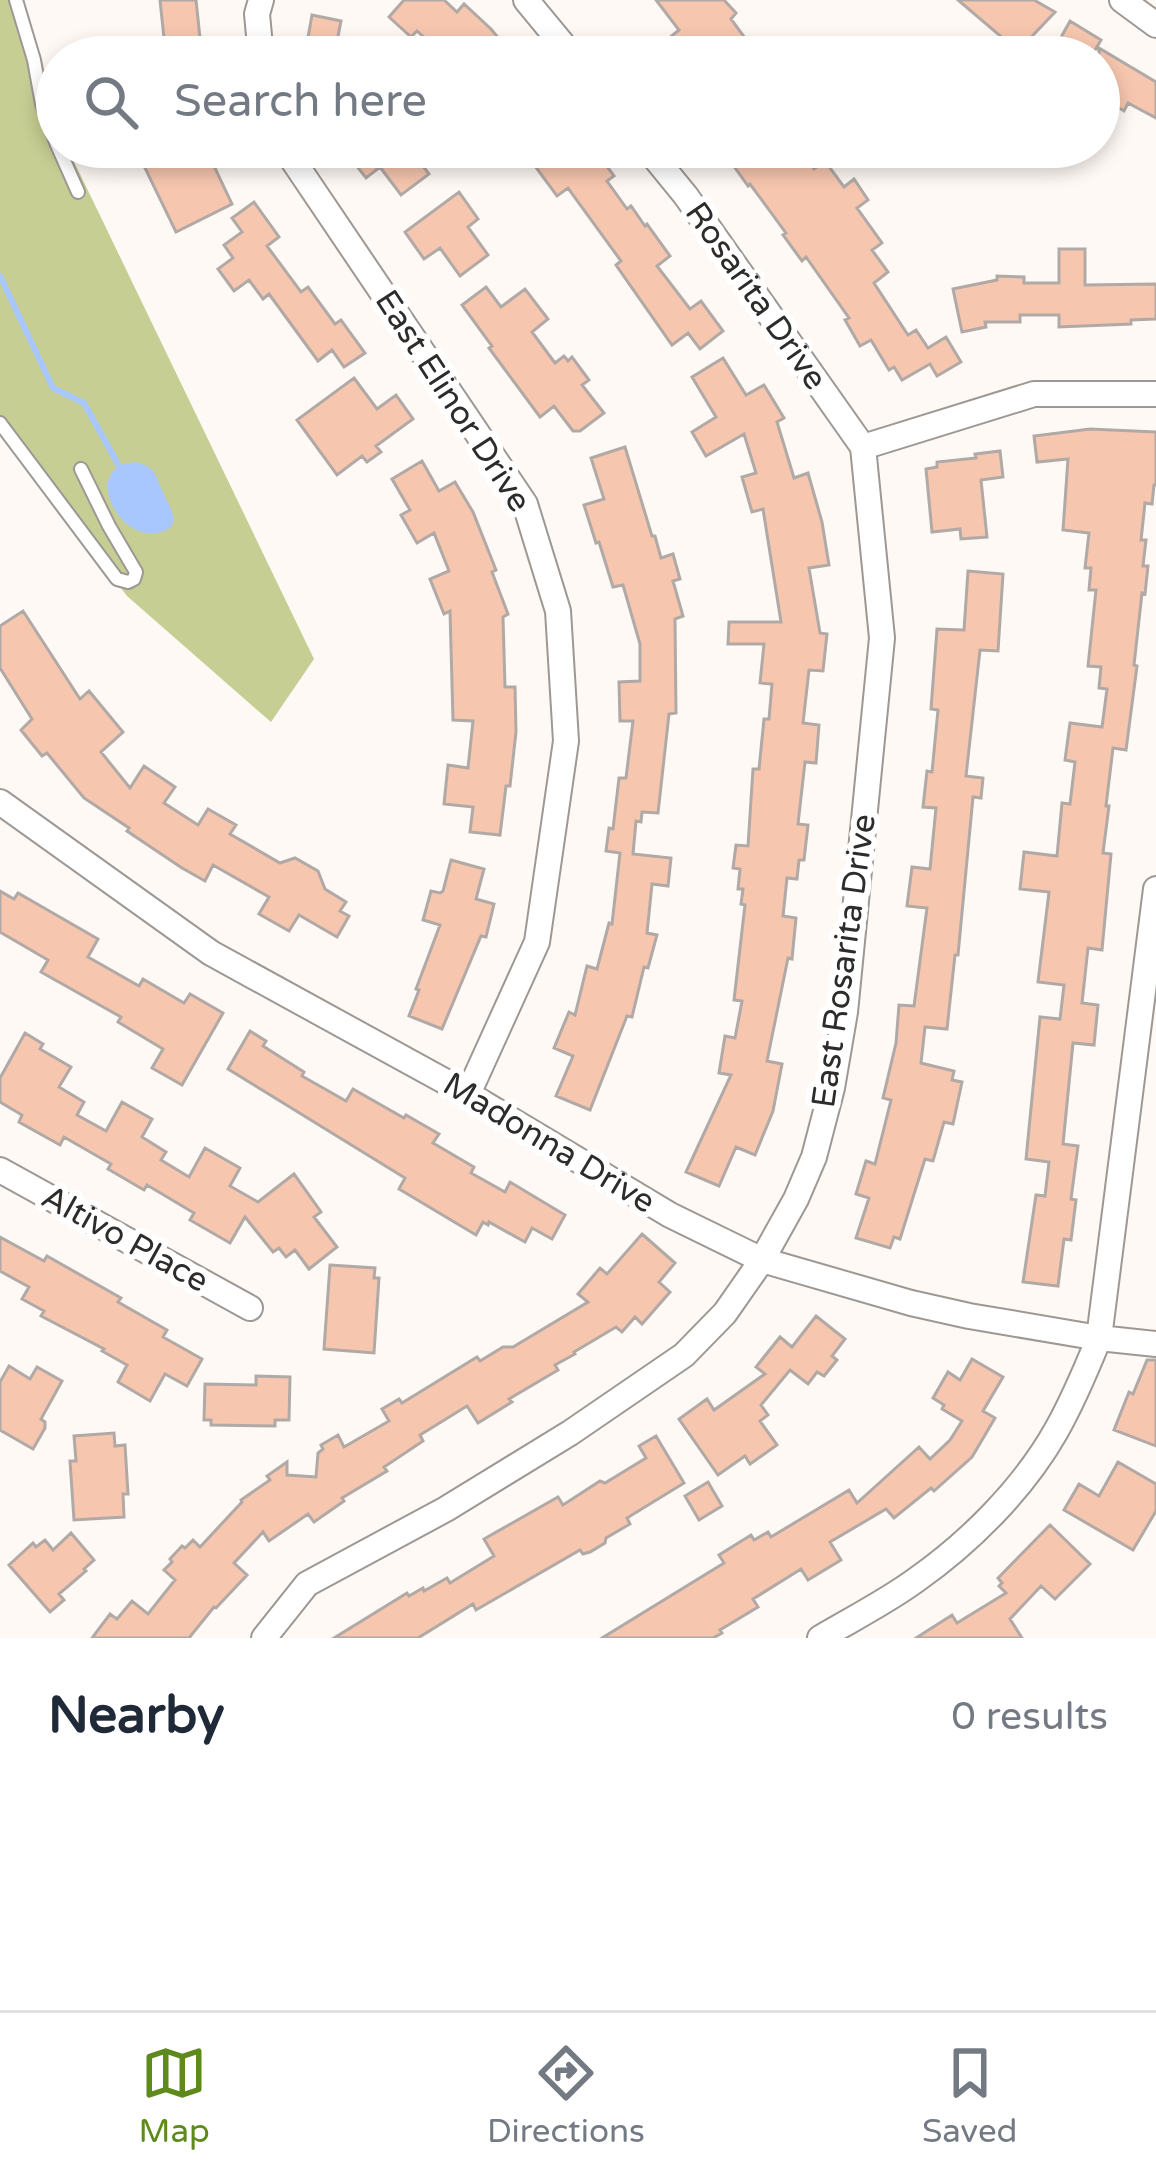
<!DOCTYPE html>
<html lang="en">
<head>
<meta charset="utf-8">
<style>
	body { margin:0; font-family:"Varela Round",sans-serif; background:#f2f2f3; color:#1f2937 }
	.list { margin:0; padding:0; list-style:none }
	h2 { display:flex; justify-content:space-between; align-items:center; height:156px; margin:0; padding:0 48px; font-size:51px }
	h2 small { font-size:39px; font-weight:400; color:#747a83 }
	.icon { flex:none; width:66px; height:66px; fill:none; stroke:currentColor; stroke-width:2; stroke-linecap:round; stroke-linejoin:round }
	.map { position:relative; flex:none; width:1156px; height:1638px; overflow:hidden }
	.search { position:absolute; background:#fff; box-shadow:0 6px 18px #0003; left:36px; right:36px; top:36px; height:132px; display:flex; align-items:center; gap:30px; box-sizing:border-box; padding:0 42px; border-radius:66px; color:#747a83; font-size:45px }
	.sheet { height:372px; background:#fff }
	nav { display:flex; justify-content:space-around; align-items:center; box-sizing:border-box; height:168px; border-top:3px solid #e0e1e3; background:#fff; font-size:33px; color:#747a83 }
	nav a { display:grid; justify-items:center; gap:6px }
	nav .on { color:#5d8a1a }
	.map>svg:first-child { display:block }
	.green { fill:#c7ce93 }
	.water { fill:#a9c7ff }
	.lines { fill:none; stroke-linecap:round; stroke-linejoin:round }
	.stream { stroke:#a9c7ff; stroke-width:6 }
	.building { fill:#f7c6af; stroke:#b1a9a6; stroke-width:3 }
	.lane-casing { stroke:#9e9894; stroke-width:16 }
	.street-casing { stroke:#9e9894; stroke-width:28 }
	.lane { stroke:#fff; stroke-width:12 }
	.street { stroke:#fff; stroke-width:24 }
	.labels { text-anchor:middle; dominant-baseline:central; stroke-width:12; stroke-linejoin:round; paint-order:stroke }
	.street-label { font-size:33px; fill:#2e2c2a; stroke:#fff }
</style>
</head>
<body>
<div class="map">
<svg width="1156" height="1638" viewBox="0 0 1156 1638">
	<rect width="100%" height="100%" fill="#fff9f5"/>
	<path class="green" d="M0 0H24L57 127V147H67L314 659 271 722 127 596 0 427Z"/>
	<path class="water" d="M135 462C143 464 147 465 153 471 157 476 158 481 161 488 167 504 188 528 157 533 116 540 82 466 135 462Z"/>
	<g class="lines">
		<path class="stream" d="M0 276 53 388 84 403 119 466"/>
	</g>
	<path class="building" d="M160 0H196L202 57H166Z
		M404 0H444L457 12 464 4 491 29 514 57H446L417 31 411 37 389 17Z
		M656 0H724L736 13 731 19 759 57H683L668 39 679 30Z
		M958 0H1034L1055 12 1018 51Z
		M312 15 341 21 334 57H309L307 43Z
		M1070 21 1101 40 1091 57H1050Z
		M1099 48 1156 82V118L1128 103 1124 111 1099 96Z
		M169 147H247L213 164 232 204 176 232 144 166 171 152Z
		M342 147H409L429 174 401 195 380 167 366 178Z
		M521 147H567L574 156 586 147H593L614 176 607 181 627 209 631 206 645 226 647 224 670 256 657 266 690 309 701 301 723 331 700 349 688 333 672 345 616 265 621 261 568 188 557 196Z
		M728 147H798L814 169 825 161 844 187 854 179 868 200 857 208 882 243 872 250 888 272 874 283 908 335 916 330 928 348 946 337 961 362 937 376 930 364 902 380 894 367 889 370 871 340 860 346 845 320 849 318 806 257 802 261 783 235 786 233 750 184 748 186 733 165 739 161Z
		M459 192 478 219 468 227 488 255 460 276 440 248 424 259 405 232Z
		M254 202 279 237 267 246 301 292 308 287 335 324 341 320 365 353 344 367 332 350 318 361 269 294 263 299 249 280 234 291 218 269 233 258 224 245 242 232 232 218Z
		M1059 249H1085V285L1156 284V319L1131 320V324L1059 327V315H1020V322H985L986 327 962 332 953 289 997 280V276L1024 277V283H1059Z
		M486 287 501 307 525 289 548 319 532 332 555 363 564 356 568 361 572 357 589 380 582 385 604 413 580 431H573L554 406 540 417 489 348 492 346 462 305Z
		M723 358 746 395 764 385 784 418 777 422 794 478 808 473 822 522 829 565 809 568 820 633 827 634 823 671 809 670 803 723 819 725 816 763 805 762 798 824 808 825 804 860H799L797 879 787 878 783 916 796 918 792 959 788 958 767 1061 782 1064 773 1111 755 1155 736 1147 719 1186 686 1172 731 1075 719 1073 725 1036 735 1038 742 1001 734 1000 745 905 741 904 743 889H738L740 869 733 868 736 845 748 846 753 769H759L764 719H769L772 684 760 683 764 644H728L729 622H781L763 509 752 512 742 477 756 473 744 434 706 456 692 432 716 417 692 377Z
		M354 378 377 409 396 395 413 419 376 446 381 452 367 462 362 456 337 475 297 420Z
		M1090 429 1156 432V485H1154L1152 504 1145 503 1141 540H1146L1143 566H1148L1145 594 1142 593 1134 665 1137 666 1126 750 1113 748 1106 806H1109L1103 853 1111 854 1102 950 1088 948 1082 1003 1098 1005 1094 1045 1073 1043 1063 1144 1078 1146 1071 1199 1076 1200 1071 1240 1064 1239 1058 1286 1023 1282 1036 1195 1045 1196 1049 1162 1026 1159 1040 1017 1060 1019 1064 985 1038 982 1049 892 1020 889 1024 852 1057 856 1062 803 1070 804 1075 762 1065 760 1070 723 1102 727 1107 689 1099 688 1101 667 1088 666 1096 590H1089L1091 568H1085L1089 533 1063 530 1068 459 1037 462 1034 436Z
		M625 447 652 536H655L661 558 673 554 680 579 673 581 683 616 675 619 676 713 669 714 658 813 642 812 641 822 636 821 633 854 671 858 668 886 652 884 647 933 657 935 648 968 644 967 632 1017 627 1016 590 1110 556 1096 573 1056 554 1048 569 1012 575 1015 587 966 597 969 609 923 612 924 620 853 606 851 609 828 613 829 619 778H626L633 721H620L619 682 640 681V644L623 585 613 587 599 542 596 543 584 505 604 499 591 458Z
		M1000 451 1003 477 981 480 987 537 961 539 960 529 932 532 926 469 937 467V462L976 458 975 454Z
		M422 461 439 491 455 482 473 512 496 570 492 572 508 614 503 617 505 687H515L516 732 510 786H506L500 835 470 832 473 807 444 804 448 765 468 768 473 721 453 720 450 611 444 614 430 579 449 571 434 533 417 543 401 515 410 510 392 479Z
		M968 571 1003 574 998 651 980 650 966 776 983 778 981 798 973 797 958 955H955L947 1029 925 1027 921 1063 954 1071 952 1080 962 1082 953 1124 944 1122 933 1161 925 1159 900 1239 894 1237 890 1248 856 1238 869 1198 856 1194 866 1161 875 1164 891 1100 883 1098 896 1043 899 1005 914 1006 927 908 907 906 912 867 930 869 936 808 923 807 927 771 932 772 938 710 931 709 937 629 964 630Z
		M23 611 80 699 89 691 123 732 101 752 130 788 144 766 175 787 164 803 198 825 208 809 236 825 230 834 280 863 295 858 318 871 325 889 346 902 340 911 349 916 337 937 299 915 289 931 259 914 269 897 213 865 205 881 182 868 127 831 129 828 84 798 47 753 42 756 21 730 32 719 0 668V626Z
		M451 860 484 869 476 899 494 904 486 937 481 936 442 1029 409 1016 419 990 416 989 440 925 423 920 431 891 440 893 443 891Z
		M0 891 14 899 18 893 98 939 88 957 139 986 143 979 184 1003 190 994 223 1013 182 1085 152 1068 163 1049 118 1022 121 1017 41 972 48 960 0 932Z
		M250 1031 266 1041 263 1046 304 1072 302 1076 346 1101 353 1089 404 1118 406 1115 439 1134 433 1143 474 1167 471 1173 505 1192 510 1182 565 1215 552 1239 532 1228 525 1242 489 1222 488 1225 483 1222 476 1235 399 1189 405 1178 228 1069Z
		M25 1033 43 1044 40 1049 71 1067 59 1087 84 1102 77 1115 106 1131 122 1102 152 1119 142 1137 166 1152 161 1160 189 1177 205 1148 240 1168 230 1186 258 1202 294 1174 321 1212 314 1217 337 1247 309 1269 295 1250 286 1257 279 1248 273 1252 245 1217 230 1243 190 1220 194 1213 147 1185 144 1190 108 1169 111 1164 64 1137 60 1145 19 1122 22 1115 0 1102V1078Z
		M642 1234 675 1263 659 1282 670 1292 642 1324 635 1317 622 1332 616 1327 574 1352 575 1354 555 1365 558 1370 509 1399 512 1402 478 1423 467 1406 420 1435 423 1441 384 1467 387 1471 342 1498 344 1501 314 1522 308 1514 269 1541 263 1532 234 1563 247 1575 216 1608 214 1607 189 1638H92L110 1614 117 1619 132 1601 148 1614 175 1580 164 1570 172 1562 170 1559 182 1546 185 1548 193 1540 200 1547 242 1502 241 1500 270 1480 267 1476 287 1462V1475L316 1477 318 1453 323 1449 321 1445 338 1435 344 1447 389 1421 382 1409 399 1399 402 1403 477 1357 480 1361 503 1347H513L588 1302 578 1294 600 1268 607 1274Z
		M0 1237 44 1261 47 1256 121 1298 118 1302 167 1330 163 1337 202 1359 187 1386 165 1374 150 1401 118 1382 127 1365 102 1351 104 1349 41 1316 44 1311 22 1299 29 1287 0 1271Z
		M330 1265 375 1268 374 1278H379L374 1353 324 1349Z
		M816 1316 845 1339 832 1356 837 1360 824 1376 817 1372 808 1384 790 1370 761 1405 768 1415 760 1421 777 1445 750 1464 745 1456 718 1475 679 1419 707 1399 714 1410 765 1374 756 1367 780 1337 792 1347Z
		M972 1359 1003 1377 983 1411 995 1418 972 1457 934 1491 931 1488 894 1518 886 1509 830 1542 841 1560 808 1580 801 1569 753 1599 758 1607 720 1630 722 1633 713 1638H602L724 1563 719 1555 751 1535 754 1540 768 1532 771 1537 849 1490 857 1503 919 1447 930 1459 950 1440 962 1421 942 1409 944 1405 933 1398 948 1372 960 1380Z
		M1147 1360H1156V1446L1114 1430 1129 1392 1133 1394Z
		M9 1366 30 1379 37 1367 62 1381 41 1419 45 1422V1428L33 1449 0 1430V1382Z
		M256 1376 290 1377 289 1420H275V1426L211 1425V1420H204L205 1384 256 1385Z
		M114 1433 115 1446 125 1445 128 1494H123L124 1517 74 1520 70 1461H76L74 1436Z
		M656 1436 684 1483 627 1518 630 1524 606 1538 605 1543 590 1552 583 1554 580 1550 476 1610 473 1604 418 1638H334L407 1593 409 1596 423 1588 424 1591 447 1578 450 1583 494 1556 484 1539 558 1497 563 1505 600 1481 605 1483 646 1458 639 1446Z
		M1118 1462 1156 1484V1511L1133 1550 1064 1510 1079 1484 1099 1496Z
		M708 1482 722 1506 699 1520 685 1496Z
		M1050 1525 1090 1564 1055 1599 1041 1586 1010 1619 1022 1638H916L952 1615 957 1623 1006 1593 999 1586 1002 1583 998 1578Z
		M71 1533 94 1560 84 1569 86 1571 59 1594 64 1600 50 1612 9 1565 33 1543 36 1547 45 1540 53 1550Z"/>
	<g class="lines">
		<g class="lane-casing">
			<path id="lane" d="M16 0 34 60 42 104 57 145
				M58 147 78 192
				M0 423 117 579 128 582 134 579 136 572 109 526 81 469"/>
		</g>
		<g class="street-casing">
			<path id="street" d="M261 0 257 14 261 57
				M526 0 573 57
				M1122 0 1156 25
				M284 147 525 504 558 611 566 741 537 942 468 1094
				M863 447 1034 394H1156
				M0 802 211 953 468 1094 670 1215 762 1260 911 1303 969 1316 1099 1338 1156 1344
				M0 1170 250 1308
				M264 1638 307 1584 446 1509 570 1433 684 1355 725 1313 762 1260 796 1199 814 1157 832 1088 845 1012 882 638 863 447 686 196 646 147
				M820 1638C852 1619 886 1602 916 1580 970 1542 1023 1489 1056 1431 1073 1401 1086 1370 1099 1338L1156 889"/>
		</g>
		<use href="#lane" class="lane"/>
		<use href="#street" class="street"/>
	</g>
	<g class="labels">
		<g class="street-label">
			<text transform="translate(756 296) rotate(55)">Rosarita Drive</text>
			<text transform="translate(453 401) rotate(57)">East Elinor Drive</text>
			<text transform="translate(844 961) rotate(-82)">East Rosarita Drive</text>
			<text transform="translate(549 1143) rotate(31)">Madonna Drive</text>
			<text transform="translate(125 1239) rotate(29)">Altivo Place</text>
		</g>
	</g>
</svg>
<div class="search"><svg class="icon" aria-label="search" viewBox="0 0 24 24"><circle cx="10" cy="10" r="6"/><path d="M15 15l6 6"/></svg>Search here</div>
</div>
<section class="sheet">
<h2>Nearby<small>0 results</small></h2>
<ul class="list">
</ul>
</section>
<nav>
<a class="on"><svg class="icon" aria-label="map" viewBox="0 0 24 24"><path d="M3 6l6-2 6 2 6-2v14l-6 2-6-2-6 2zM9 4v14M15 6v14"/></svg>Map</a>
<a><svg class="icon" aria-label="directions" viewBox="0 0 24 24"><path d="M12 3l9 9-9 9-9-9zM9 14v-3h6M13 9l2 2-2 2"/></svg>Directions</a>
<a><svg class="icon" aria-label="saved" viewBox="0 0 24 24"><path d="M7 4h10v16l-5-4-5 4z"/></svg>Saved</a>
</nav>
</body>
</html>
